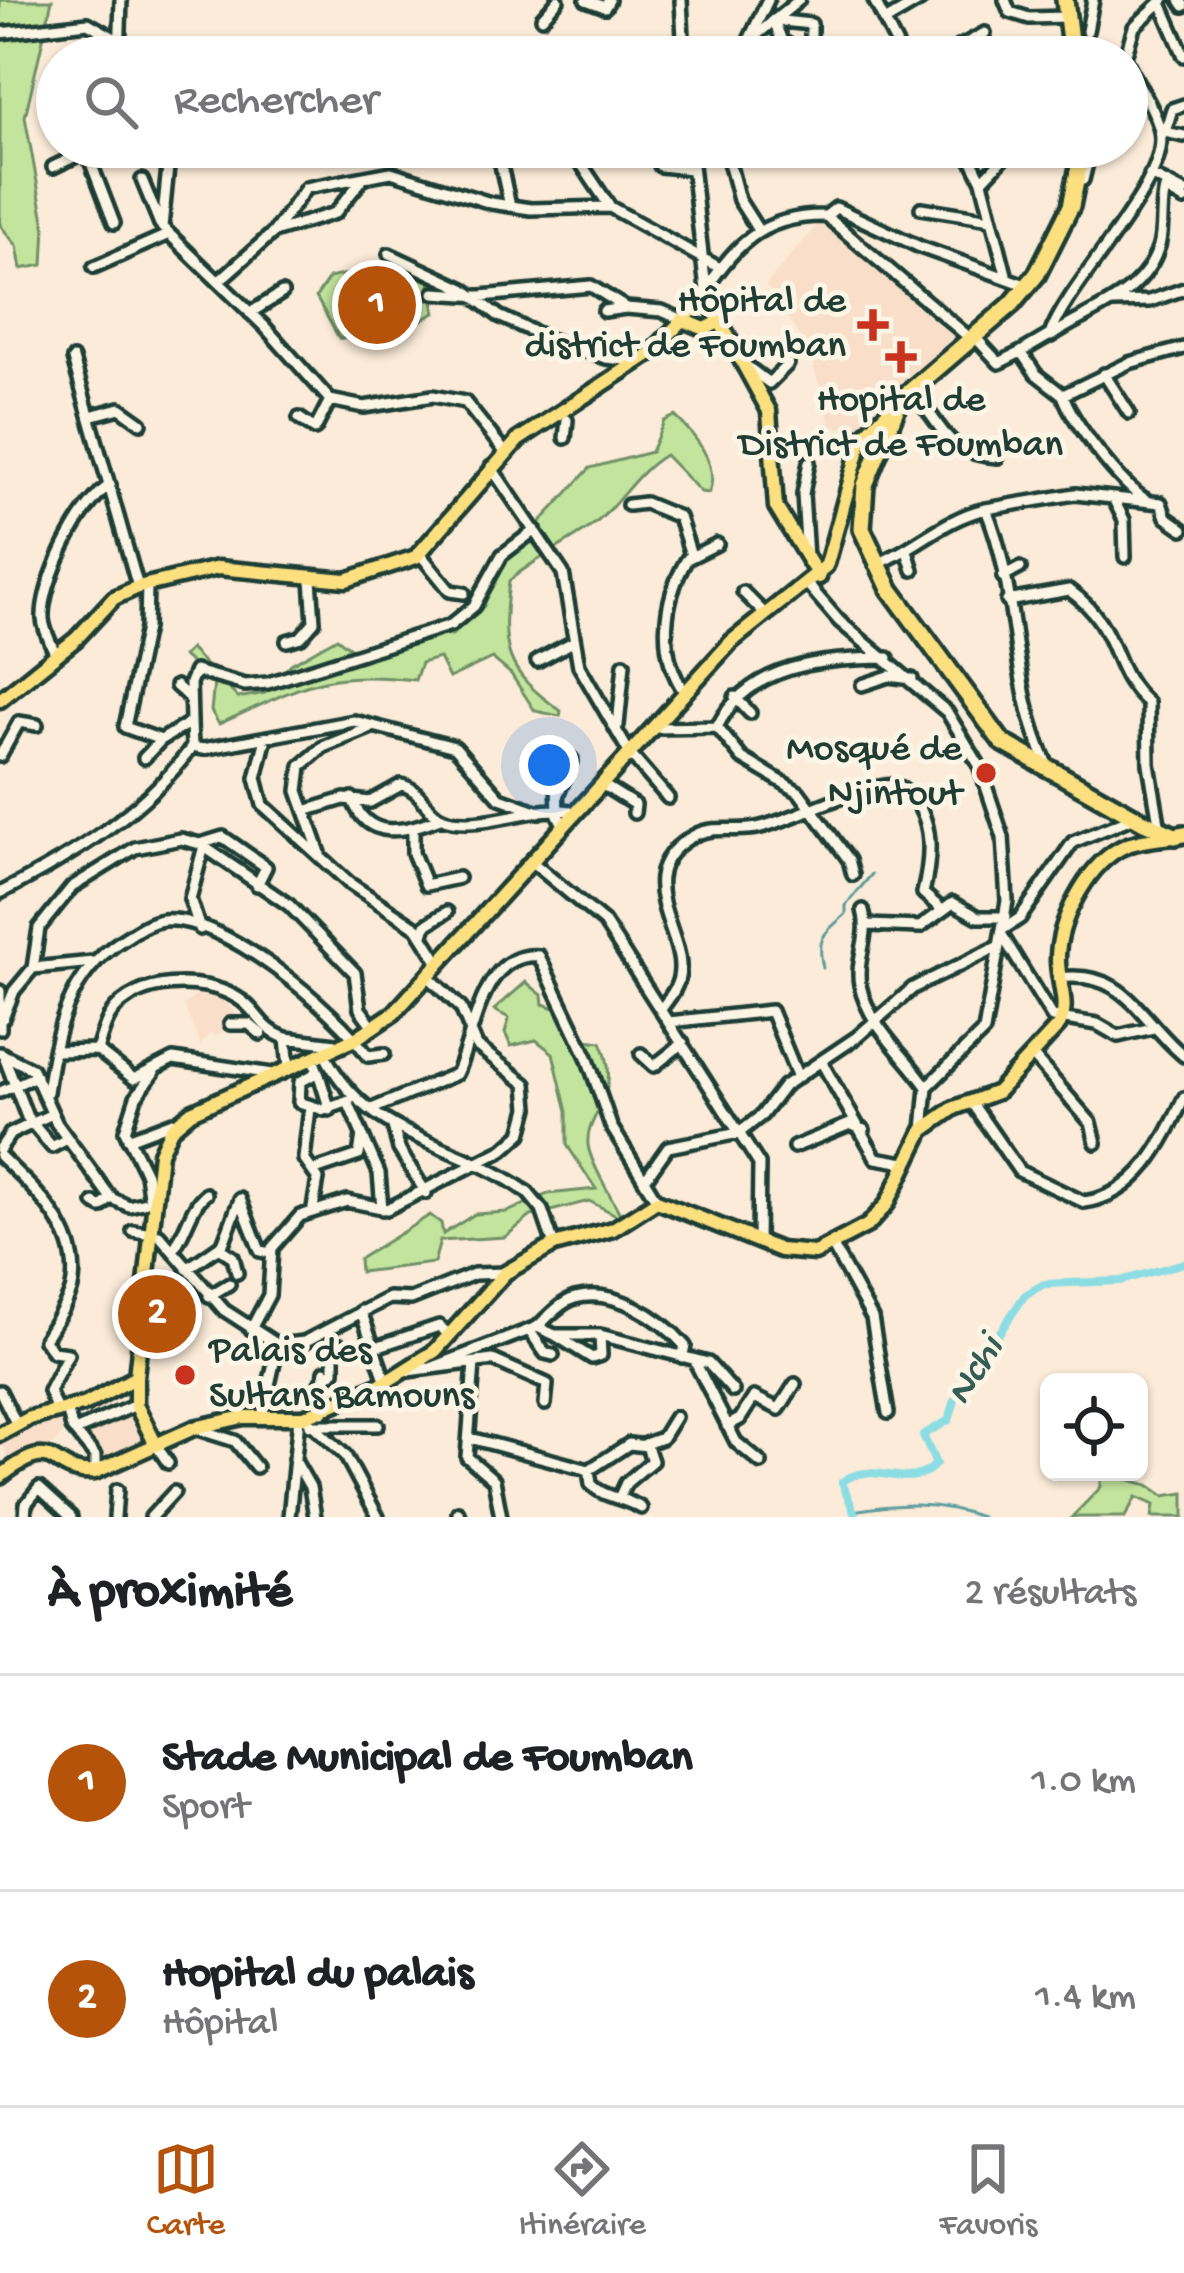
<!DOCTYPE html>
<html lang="fr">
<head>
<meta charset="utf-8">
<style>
	body { margin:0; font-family:"Gochi Hand",sans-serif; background:#f2f2f2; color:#202124 }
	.controls { position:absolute; right:36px; bottom:36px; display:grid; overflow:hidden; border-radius:18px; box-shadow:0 3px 9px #0004 }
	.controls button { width:108px; height:108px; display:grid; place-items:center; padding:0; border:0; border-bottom:3px solid #e0e0e0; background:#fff; color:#202124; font:60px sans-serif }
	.you { position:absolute; left:549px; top:765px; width:42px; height:42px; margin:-30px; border:9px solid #fff; border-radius:50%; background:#1a73e8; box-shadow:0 0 0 18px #1a73e833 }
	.badge { display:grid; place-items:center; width:78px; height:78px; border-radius:50%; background:#b45309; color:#fff; font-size:39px; font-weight:700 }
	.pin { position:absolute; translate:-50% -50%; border:6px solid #fff; box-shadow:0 3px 12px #0006 }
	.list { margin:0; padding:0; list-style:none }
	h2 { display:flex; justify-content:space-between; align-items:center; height:156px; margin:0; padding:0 48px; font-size:51px }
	h2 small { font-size:39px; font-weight:400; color:#757577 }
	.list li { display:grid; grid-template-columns:78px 1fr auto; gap:36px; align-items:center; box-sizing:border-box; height:216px; padding:0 48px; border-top:3px solid #e0e0e0 }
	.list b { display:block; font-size:45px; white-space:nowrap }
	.list p { margin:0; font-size:39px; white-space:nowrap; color:#757577 }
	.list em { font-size:39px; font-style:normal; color:#757577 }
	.icon { flex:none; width:66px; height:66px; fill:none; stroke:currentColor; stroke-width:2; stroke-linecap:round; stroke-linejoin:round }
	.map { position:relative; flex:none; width:1184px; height:1517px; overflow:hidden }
	.search { position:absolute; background:#fff; box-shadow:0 3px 9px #0004; left:36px; right:36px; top:36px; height:132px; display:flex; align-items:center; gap:30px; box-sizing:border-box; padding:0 42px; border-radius:66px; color:#757577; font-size:45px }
	.sheet { height:588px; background:#fff }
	nav { display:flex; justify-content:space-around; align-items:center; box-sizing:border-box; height:168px; border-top:3px solid #e0e0e0; background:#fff; font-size:33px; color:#757577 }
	nav a { display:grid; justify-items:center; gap:6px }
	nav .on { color:#b45309 }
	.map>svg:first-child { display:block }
	.built { fill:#f9dfc9 }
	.green { fill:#c2e49d; stroke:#709068; stroke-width:3 }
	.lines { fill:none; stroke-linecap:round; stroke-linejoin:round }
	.stream { stroke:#609d9d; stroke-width:3 }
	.river { stroke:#8cdde3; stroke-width:8 }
	.minor-casing { stroke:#1f3d34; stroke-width:18 }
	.major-casing { stroke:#1f3d34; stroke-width:21 }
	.highway-casing { stroke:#1f3d34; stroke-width:24 }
	.minor { stroke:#fcf5e5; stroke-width:9 }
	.major { stroke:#fce080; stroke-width:12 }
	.highway { stroke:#fce080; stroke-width:15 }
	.poi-dot { fill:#c8321e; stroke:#fcf5e5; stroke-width:4.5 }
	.labels { text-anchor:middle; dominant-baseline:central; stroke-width:10; stroke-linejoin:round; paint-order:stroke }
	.poi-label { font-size:39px; fill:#1f3d34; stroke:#fcf5e5; text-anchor:end }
	.water-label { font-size:42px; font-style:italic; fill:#355d57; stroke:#fcf5e5 }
</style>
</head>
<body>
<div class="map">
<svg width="1184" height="1517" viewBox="0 0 1184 1517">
	<rect width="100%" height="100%" fill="#fbebd8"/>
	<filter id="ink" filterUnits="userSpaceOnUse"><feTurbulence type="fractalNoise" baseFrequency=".00833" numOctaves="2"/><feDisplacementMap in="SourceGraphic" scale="24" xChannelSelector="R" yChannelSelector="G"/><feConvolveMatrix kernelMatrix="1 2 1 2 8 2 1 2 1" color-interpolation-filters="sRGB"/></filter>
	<g filter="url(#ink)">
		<path class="built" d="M821 220 832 223 962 336 863 429 831 427 809 350 766 285Z
			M205 989 220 992 240 1021 214 1037 211 1033 200 1045 184 1005Z
			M132 1401 152 1444 100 1463 94 1446 74 1425 107 1405 112 1412Z
			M63 1410 65 1432 48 1449 10 1465 0 1436Z"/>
		<path class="green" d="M0 0H52L25 117 45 226 43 265 21 269 17 246 0 225Z
			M390 264 430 282 435 313 381 341 339 338 316 297 329 278Z
			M675 416C695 435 720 465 709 493L701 492 665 455C633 474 618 508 589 528 562 547 534 559 509 581 501 649 503 670 561 711L560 716 535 711 511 674 492 658 449 678 439 658 421 663 415 680C320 669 302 687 219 724L211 711 214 683 183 656 190 649 238 698 265 693 291 664 337 638 354 651 420 632 452 635 484 606 497 569 590 468 651 452 664 421Z
			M526 982 542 995 543 1004 571 1013 585 1040 601 1042C626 1097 580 1117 589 1150 595 1172 612 1197 622 1218L589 1201 531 1216 505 1237 440 1241 434 1263 360 1272 359 1259 430 1215 441 1223 443 1234 475 1214 507 1212 548 1194 596 1189 567 1145V1112L553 1053 536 1040 511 1046 505 1033 509 1018 494 1010Z
			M1101 1472 1148 1485 1164 1496 1184 1493V1517H1152L1154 1505 1136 1497 1125 1517H1072L1101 1487Z"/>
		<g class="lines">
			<path class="stream" d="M823 968C816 936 824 934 846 914V905L872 874
				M852 1511C899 1503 936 1501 981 1517"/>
			<path class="river" d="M856 1517 842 1482C875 1457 907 1495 936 1464L923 1435 949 1420 956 1397 1025 1295 1044 1284 1120 1281 1184 1263"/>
			<g class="minor-casing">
				<path id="minor" d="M586 0 605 7 609 0
					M681 0 684 57
					M874 0 903 57
					M1005 0 1010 12 1029 18 1066 17
					M1180 0 1184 6
					M1161 3 1184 56
					M542 18 558 0
					M773 20 811 24V57
					M774 21 782 41 789 45
					M885 21 921 0
					M1087 31 1093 0
					M0 33 88 23 116 39
					M748 42 799 0
					M650 54 659 57
					M119 57 121 0
					M741 57 768 0
					M825 57 827 53
					M941 57 985 33
					M1125 57 1134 27 1163 0
					M1160 131 1184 136
					M1165 132 1172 109 1184 105
					M170 147 162 227 265 327 330 400 364 407 433 396 465 402 505 452
					M497 147 510 206
					M570 147 610 207 720 268
					M690 147 706 290
					M725 147 739 200 758 230
					M965 147 982 181 1006 274
					M1037 147 1082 152
					M91 163 114 223
					M660 166 691 169
					M53 167 91 149
					M1150 175 1184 192
					M142 180 160 224
					M1083 180 1091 147
					M982 181 1014 147
					M921 208 991 219
					M826 216 836 208 920 247 1028 286
					M274 232 335 213 362 180
					M389 254 464 289 499 316 547 338 606 358 635 361
					M94 267 167 235
					M219 281 274 232 306 188 391 172 491 203 531 209 610 207
					M434 293 481 296 591 286 626 308 662 311 683 320
					M698 301C733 248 758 215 826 216L971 339
					M1114 302 1150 301 1184 289
					M604 311 626 308
					M250 313 282 293
					M974 336 999 363 1021 352 1036 374 1063 395 1129 363 1184 348
					M1051 336C1090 309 1143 298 1159 246 1164 227 1160 208 1165 189L1184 200
					M1021 352 1050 335C1068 282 1172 182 1160 131 1155 108 1137 84 1127 62
					M73 359 138 587
					M744 364 769 383 788 364
					M1104 374 1129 413
					M910 390C945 424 941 454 998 457
					M1063 395C1073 423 1122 487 1148 501
					M90 416 120 408 141 423
					M299 418 315 429 330 400
					M565 438 567 420
					M491 467 563 573 579 666 630 754 668 798
					M1115 502 1124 520 1125 557
					M628 505 645 503 679 517 691 555
					M986 509 1075 494 1161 503 1166 517 1183 529
					M907 551 913 570
					M420 554 450 591 464 593
					M807 558 803 494 809 462
					M875 565C916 549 942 519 986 509 1020 591 1009 683 1047 764
					M1003 577 1020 568
					M147 584 146 628 125 727 161 740 191 722 192 747 203 749 354 721 455 747 500 798 539 812
					M808 585 839 621 947 712 979 765 1003 837 1007 901 984 1031 927 1087 923 1130
					M743 592 766 615
					M1007 601 1069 590C1122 628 1108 669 1148 703L1149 764 1160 829
					M287 641 301 637 314 622 311 579
					M56 656C52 644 44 632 43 619 41 583 80 504 110 485
					M537 661 571 643
					M862 685 889 676 912 679
					M176 686 190 698
					M685 693C657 653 663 600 687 559L717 544
					M735 697 750 713
					M191 722 190 683 195 671 245 685 268 683 451 625 474 606 502 555 535 530
					M618 725 624 664
					M717 727C750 663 822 659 888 658
					M654 728 717 727 742 758 799 792 849 860 853 875
					M266 738 256 778 263 805 349 883 417 928 439 963
					M0 756 19 722 37 725
					M144 758 161 740
					M557 781 558 815 564 827
					M603 785 635 805 634 813
					M559 792 572 759
					M352 798C367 843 407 831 440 818
					M305 811 344 799 370 802 401 785C426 790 423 816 452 821 494 827 537 803 577 812
					M413 830V853L426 885 458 878
					M200 844 223 837 266 867 257 885
					M320 853 298 791 301 766 323 747 372 727
					M532 862 604 922 759 1164 758 1242
					M0 893C70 857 144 813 192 747
					M863 910C871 936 855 959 860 985 868 1025 905 1055 927 1087
					M868 925 920 927 953 903 978 917H1005
					M200 929 190 899 204 846
					M1002 930 1020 918 1073 842 1134 817
					M423 935 426 925 447 912
					M1002 935 1052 1017 1097 1024 1118 1036 1153 1028
					M33 968 93 962
					M1059 978C1126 969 1139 1019 1184 1056
					M0 991V1029
					M661 1009C671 996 680 985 680 968 681 928 626 869 697 834 717 825 740 833 761 827 805 815 849 788 895 785 937 807 932 855 923 893L940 908
					M3 1018 14 991 33 968 39 928 72 887 135 848 181 839 200 844 289 905 355 973 360 1009 374 1028
					M669 1022 771 1011 797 1075
					M230 1024H249L261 1034
					M286 1038 336 1044
					M97 1050C101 1039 104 1024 111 1014 136 978 202 977 236 997 258 1009 260 1030 286 1038L289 1068
					M55 1051 97 1050 134 1079 173 1059 272 1074
					M0 1053 32 1069 57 1124 111 1198 129 1206 155 1200
					M324 1053C368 1142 457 1140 528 1193L542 1210 554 1245
					M3 1054 27 1117 52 1147 67 1139
					M641 1054 654 1066 683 1043
					M1032 1055 1091 1123 1096 1143
					M313 1059 318 1072 300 1082 299 1102 324 1110 349 1101
					M821 1061 876 1158 905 1163
					M318 1072 330 1110
					M0 1092 36 1076
					M47 1092C56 1031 67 976 122 940 135 932 148 922 163 920 223 914 335 1010 368 1056L384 1054
					M348 1102 379 1173 382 1209
					M971 1102 1019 1171 1084 1202C1138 1195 1163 1143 1184 1098
					M310 1108 304 1159 318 1179 313 1208
					M372 1109 456 1074C475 1036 480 951 539 956L587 1057 611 1126 657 1201
					M393 1126 399 1149 426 1193
					M128 1139 173 1122
					M794 1147 850 1124 864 1130
					M0 1149 10 1134 52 1114
					M0 1156C33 1188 80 1229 73 1282 71 1300 53 1324 44 1340L53 1352 68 1354 49 1391 57 1411
					M315 1170 359 1155 362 1135
					M644 1181 668 1147 739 1133 762 1115 784 1086 857 1037 913 988 999 946
					M150 1202 146 1174 125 1131 136 1097 154 1072
					M94 1203 101 1207 111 1198
					M133 1231 159 1235 224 1310 278 1345 262 1416
					M832 1245 872 1318 888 1413
					M219 1248 233 1257 237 1273
					M173 1250C186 1233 190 1206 206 1194
					M187 1269 223 1244 240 1199 260 1251 271 1253
					M146 1284 173 1283
					M209 1296 229 1284
					M361 1311 386 1382
					M537 1327C548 1317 561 1302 575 1298 614 1287 661 1318 685 1346L682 1357
					M251 1329 269 1295 272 1248 300 1216 347 1201 387 1209 503 1150 521 1134 528 1108 526 1084 477 1046 461 1008 428 976
					M529 1330 545 1353 553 1355
					M555 1335 592 1358 601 1355 600 1335
					M278 1345 304 1342 389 1298 411 1299 474 1274 505 1273
					M376 1347 439 1326 450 1335
					M474 1363 467 1457 494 1480 501 1517
					M696 1364 736 1442 761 1463
					M431 1368 537 1327 555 1335H600L708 1363 733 1391
					M408 1371 493 1360 547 1384 545 1404
					M320 1383 334 1371V1353L341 1345
					M0 1391 17 1425
					M67 1409 72 1428 95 1456V1472
					M322 1412 325 1371
					M304 1417 345 1455 378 1517
					M310 1425H378
					M727 1426 740 1419 754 1397 779 1409 795 1384
					M194 1428 235 1441 256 1467
					M75 1431 136 1405
					M470 1438 589 1470 629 1444 647 1446 652 1461 626 1483 620 1496
					M645 1444 662 1438 675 1417
					M156 1445 168 1463
					M294 1459 310 1487 315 1517
					M589 1470 591 1484C603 1498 624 1497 641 1508
					M458 1512 459 1517
					M25 1517 26 1504 39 1488 71 1517
					M115 1517 117 1490
					M151 1517 174 1492
					M289 1517 299 1418"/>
			</g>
			<g class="major-casing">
				<path id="major" d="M683 320 705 329 717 323
					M827 564 862 438 899 400
					M0 700 76 639 114 598 138 587 218 568 346 580 416 557 518 440 651 353 701 301 711 305 769 411 776 507 819 577
					M136 1377V1405L156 1445
					M0 1434 30 1418 86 1404 136 1377 160 1153 171 1129 191 1112 355 1039 394 1013 731 642 826 566
					M0 1477C60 1430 47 1476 95 1472L194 1428 243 1417H304L386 1382 435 1351 505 1273 554 1245 613 1229 657 1201 780 1250 815 1253 868 1225 887 1204 923 1130 954 1108 997 1092 1059 1025C1070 1006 1058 982 1058 961 1057 923 1086 868 1119 849 1135 840 1157 839 1174 837"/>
			</g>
			<g class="highway-casing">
				<path id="highway" d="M1065 0 1072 57
					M1083 147 1071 206 1037 274 1012 304 900 400 865 485 862 529 890 589 1002 742 1144 822 1175 836 1184 834"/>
			</g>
			<use href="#minor" class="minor"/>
			<use href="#major" class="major"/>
			<use href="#highway" class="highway"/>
		</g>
	</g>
	<g class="poi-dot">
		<path d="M867 307h12v12h12v12h-12v12h-12v-12h-12v-12h12z"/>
		<path d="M895 339h12v12h12v12h-12v12h-12v-12h-12v-12h12z"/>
		<circle cx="986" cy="773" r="12"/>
		<circle cx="185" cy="1375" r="12"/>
	</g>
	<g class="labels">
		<g class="poi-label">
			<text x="846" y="303">Hôpital de<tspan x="846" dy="45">district de Foumban</tspan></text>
			<text x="901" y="402" text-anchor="middle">Hopital de<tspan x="901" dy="45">District de Foumban</tspan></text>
			<text x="962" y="751">Mosqué de<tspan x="962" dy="45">Njintout</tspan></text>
			<text x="209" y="1353" text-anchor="start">Palais des<tspan x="209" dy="45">Sultans Bamouns</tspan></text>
		</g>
		<g class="water-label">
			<text transform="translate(977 1372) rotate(-58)">Nchi</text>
		</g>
	</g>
</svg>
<div class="controls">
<button><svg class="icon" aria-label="locate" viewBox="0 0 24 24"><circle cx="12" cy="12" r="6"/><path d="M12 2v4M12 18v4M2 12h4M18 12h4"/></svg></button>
</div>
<div class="you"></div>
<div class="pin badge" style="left:377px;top:305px">1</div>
<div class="pin badge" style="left:157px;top:1314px">2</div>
<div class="search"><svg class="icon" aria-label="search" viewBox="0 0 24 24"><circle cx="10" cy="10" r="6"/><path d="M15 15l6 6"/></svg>Rechercher</div>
</div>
<section class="sheet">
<h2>À proximité<small>2 résultats</small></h2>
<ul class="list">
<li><span class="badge">1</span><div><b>Stade Municipal de Foumban</b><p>Sport</p></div><em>1.0 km</em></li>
<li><span class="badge">2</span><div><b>Hopital du palais</b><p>Hôpital</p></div><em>1.4 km</em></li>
</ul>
</section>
<nav>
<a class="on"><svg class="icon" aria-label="map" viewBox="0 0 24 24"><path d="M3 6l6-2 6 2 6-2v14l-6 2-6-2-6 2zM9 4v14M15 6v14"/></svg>Carte</a>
<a><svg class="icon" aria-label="directions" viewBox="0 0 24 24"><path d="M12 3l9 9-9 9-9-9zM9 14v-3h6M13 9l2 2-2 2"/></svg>Itinéraire</a>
<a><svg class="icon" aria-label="saved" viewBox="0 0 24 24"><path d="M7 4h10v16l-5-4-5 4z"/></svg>Favoris</a>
</nav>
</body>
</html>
